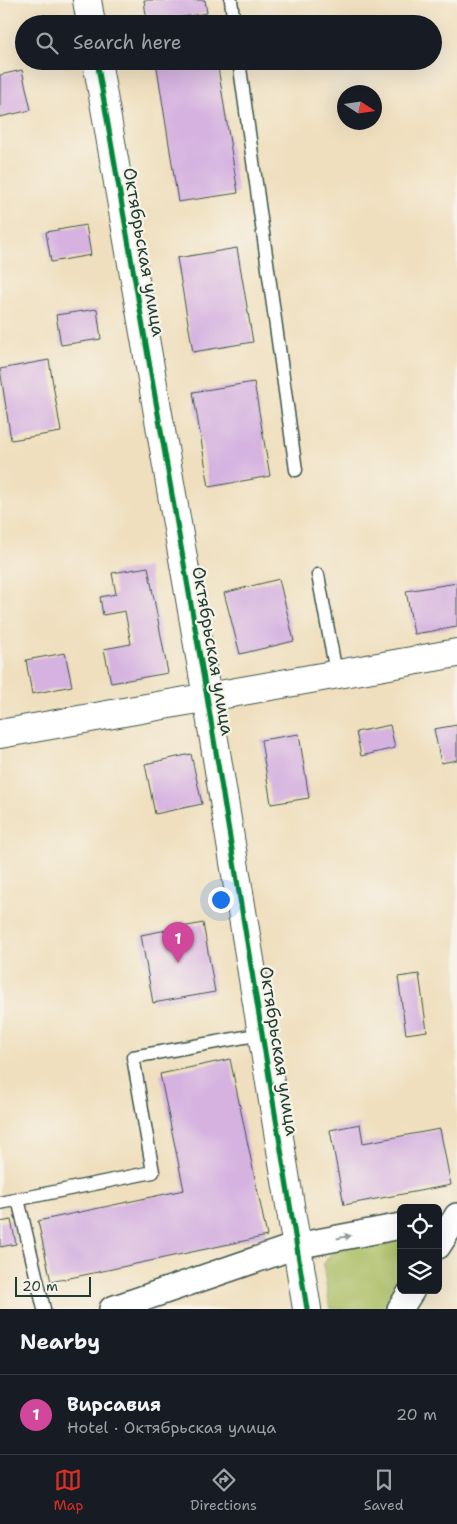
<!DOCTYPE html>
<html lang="en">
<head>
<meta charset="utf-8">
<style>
	body { margin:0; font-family:"Shantell Sans",sans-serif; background:#20242c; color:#f1f3f6 }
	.controls { position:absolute; right:15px; bottom:15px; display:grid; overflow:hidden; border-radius:8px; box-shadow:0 5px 20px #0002 }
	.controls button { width:45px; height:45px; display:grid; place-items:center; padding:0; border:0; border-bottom:1px solid #363941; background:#171b24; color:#f1f3f6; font:25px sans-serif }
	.compass { position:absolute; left:337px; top:85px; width:45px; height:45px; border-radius:50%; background:#171b24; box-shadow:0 5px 20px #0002; rotate:102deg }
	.scale { position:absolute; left:15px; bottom:12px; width:76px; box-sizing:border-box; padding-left:5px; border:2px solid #1f3d34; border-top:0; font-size:14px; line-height:18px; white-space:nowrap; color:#1f3d34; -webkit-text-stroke:4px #f7f3e8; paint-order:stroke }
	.you { position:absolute; left:220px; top:899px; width:18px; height:18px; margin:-12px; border:4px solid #fff; border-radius:50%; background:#1a73e8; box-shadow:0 0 0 8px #1a73e833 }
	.badge { display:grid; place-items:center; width:32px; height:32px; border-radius:50%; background:#d93025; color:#fff; font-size:16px; font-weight:700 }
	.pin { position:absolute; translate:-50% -41px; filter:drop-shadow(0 1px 2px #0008) }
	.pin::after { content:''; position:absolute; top:26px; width:18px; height:15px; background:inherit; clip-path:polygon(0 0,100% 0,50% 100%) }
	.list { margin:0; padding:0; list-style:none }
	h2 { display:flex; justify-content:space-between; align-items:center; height:65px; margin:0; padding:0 20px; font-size:21px }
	h2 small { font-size:16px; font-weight:400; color:#9ea1a6 }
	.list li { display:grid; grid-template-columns:32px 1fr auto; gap:15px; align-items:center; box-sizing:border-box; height:80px; padding:0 20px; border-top:1px solid #363941 }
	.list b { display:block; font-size:19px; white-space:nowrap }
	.list p { margin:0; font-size:16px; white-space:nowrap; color:#9ea1a6 }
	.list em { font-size:16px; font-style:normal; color:#9ea1a6 }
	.icon { flex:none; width:28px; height:28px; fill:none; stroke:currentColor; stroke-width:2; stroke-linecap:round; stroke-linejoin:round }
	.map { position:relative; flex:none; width:457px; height:1309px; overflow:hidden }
	.search { position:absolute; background:#171b24; box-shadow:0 5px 20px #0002; left:15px; right:15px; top:15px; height:55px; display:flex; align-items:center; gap:12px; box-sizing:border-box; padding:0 18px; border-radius:28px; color:#9ea1a6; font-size:19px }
	.sheet { height:145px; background:#171b24 }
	nav { display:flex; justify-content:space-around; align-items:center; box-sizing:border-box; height:70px; border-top:1px solid #363941; background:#171b24; font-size:14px; color:#9ea1a6 }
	nav a { display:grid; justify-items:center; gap:2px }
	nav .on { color:#d93025 }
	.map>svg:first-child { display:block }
	.green { fill:#a8bc61; stroke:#647c4a }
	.building { fill:#d5b2e0 }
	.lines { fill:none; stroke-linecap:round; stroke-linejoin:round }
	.service-casing { stroke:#3e5549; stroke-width:15 }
	.minor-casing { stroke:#3e5549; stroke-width:28 }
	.tertiary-casing { stroke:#3e5549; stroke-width:30 }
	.service { stroke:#fff; stroke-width:12 }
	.minor { stroke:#fff; stroke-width:25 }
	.tertiary { stroke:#fff; stroke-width:28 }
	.cycleway-casing { stroke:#f7f3e8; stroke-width:8 }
	.cycleway { stroke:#00873e; stroke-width:5 }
	.oneway { fill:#8f9e9a }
	.labels { text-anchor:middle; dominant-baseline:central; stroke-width:4.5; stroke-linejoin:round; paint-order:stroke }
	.street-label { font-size:18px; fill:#1f3d34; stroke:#f7f3e8 }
</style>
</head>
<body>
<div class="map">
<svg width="457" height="1309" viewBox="0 0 457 1309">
	<rect width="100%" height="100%" fill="#f7f3e8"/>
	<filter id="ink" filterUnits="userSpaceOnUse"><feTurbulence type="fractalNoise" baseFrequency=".02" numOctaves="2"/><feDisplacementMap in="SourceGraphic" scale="10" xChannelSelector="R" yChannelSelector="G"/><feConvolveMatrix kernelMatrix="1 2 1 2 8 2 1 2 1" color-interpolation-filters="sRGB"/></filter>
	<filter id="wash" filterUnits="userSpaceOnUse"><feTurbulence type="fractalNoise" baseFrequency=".0096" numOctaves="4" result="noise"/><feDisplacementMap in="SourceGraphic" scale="20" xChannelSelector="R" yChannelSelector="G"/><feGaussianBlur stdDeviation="1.12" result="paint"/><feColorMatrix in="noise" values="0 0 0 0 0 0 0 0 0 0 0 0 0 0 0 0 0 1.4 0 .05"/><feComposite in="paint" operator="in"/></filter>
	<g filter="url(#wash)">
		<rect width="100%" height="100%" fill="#efdfbe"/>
		<path class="green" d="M401 1234V1275L382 1309H330L323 1265 331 1254 340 1245Z"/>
		<g id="blocks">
			<path class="building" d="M144 0H205L207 13 147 23Z
				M156 61H217L238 193 178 202Z
				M22 70 31 110 0 117V75Z
				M86 225 91 255 51 262 46 232Z
				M237 248 253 342 193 352 177 258Z
				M97 309 101 339 61 345 56 315Z
				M49 360 61 432 11 440 0 369Z
				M254 382 270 476 209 487 193 392Z
				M148 567 168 673 111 683 104 649 131 644 125 611 103 615 100 597 116 594 112 573Z
				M279 579 294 641 240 654 224 593Z
				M457 583V627L414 634 406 591Z
				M65 653 72 686 32 694 26 660Z
				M390 725 395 748 361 756 356 732Z
				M457 725V760L441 763 434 729Z
				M299 734 309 798 271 804 261 740Z
				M191 754 202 804 155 814 145 764Z
				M203 923 215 992 153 1003 141 935Z
				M419 974 427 1031 406 1034 398 977Z
				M230 1059 267 1236 51 1282 38 1221 184 1190 160 1074Z
				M360 1124 363 1143 440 1129 451 1185 344 1205 330 1130Z
				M11 1220 16 1244 0 1247V1222Z"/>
		</g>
	</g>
	<g filter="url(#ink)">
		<use href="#blocks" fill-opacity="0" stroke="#3e5549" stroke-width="1"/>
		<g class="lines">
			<g class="service-casing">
				<path id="service" d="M231 0 234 24
					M239 61 296 470
					M318 575 336 673
					M18 1199 44 1309
					M0 1203 153 1172 133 1057 262 1034"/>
			</g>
			<g class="minor-casing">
				<path id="minor" d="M438 1246 457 1216
					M112 1309 296 1246 401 1226
					M400 1309 412 1290"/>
			</g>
			<g class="tertiary-casing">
				<path id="tertiary" d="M87 0 91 24
					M97 61 207 697 307 1309
					M0 734 457 653"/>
			</g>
			<use href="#service" class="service"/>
			<use href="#minor" class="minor"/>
			<use href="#tertiary" class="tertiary"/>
			<g class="cycleway-casing">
				<path id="cycleway" d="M97 61 207 697 307 1309"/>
			</g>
			<use href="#cycleway" class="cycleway"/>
		</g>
		<defs><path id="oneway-solid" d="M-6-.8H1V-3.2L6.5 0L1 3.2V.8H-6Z" transform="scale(1.25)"/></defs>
		<use class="oneway" href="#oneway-solid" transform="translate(344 1237) rotate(-11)"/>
	</g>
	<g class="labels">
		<g class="street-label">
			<text transform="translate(144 252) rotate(80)">Октябрьская улица</text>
			<text transform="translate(213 651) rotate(80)">Октябрьская улица</text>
			<text transform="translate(279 1051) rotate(81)">Октябрьская улица</text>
		</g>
	</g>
</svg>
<div class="controls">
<button><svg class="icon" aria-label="locate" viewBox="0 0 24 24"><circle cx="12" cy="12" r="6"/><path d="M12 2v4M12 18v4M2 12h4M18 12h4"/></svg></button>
<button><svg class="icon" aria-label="layers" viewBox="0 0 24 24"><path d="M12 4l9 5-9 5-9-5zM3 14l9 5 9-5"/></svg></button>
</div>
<svg class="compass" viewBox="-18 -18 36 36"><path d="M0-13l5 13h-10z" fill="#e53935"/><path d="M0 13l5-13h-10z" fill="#9ea1a6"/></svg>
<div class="scale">20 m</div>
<div class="you"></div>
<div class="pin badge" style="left:178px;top:963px;background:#d1479c">1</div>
<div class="search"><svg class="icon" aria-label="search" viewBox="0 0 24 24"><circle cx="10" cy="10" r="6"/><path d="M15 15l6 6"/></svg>Search here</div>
</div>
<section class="sheet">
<h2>Nearby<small></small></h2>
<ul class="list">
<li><span class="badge" style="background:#d1479c">1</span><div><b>Вирсавия</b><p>Hotel · Октябрьская улица</p></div><em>20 m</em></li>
</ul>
</section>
<nav>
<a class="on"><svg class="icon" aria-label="map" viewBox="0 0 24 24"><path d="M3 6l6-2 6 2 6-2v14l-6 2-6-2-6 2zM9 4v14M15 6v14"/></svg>Map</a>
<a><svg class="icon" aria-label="directions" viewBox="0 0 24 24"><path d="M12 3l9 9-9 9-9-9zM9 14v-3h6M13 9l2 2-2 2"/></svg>Directions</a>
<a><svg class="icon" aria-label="saved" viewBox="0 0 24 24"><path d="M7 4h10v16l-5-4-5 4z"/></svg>Saved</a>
</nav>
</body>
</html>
